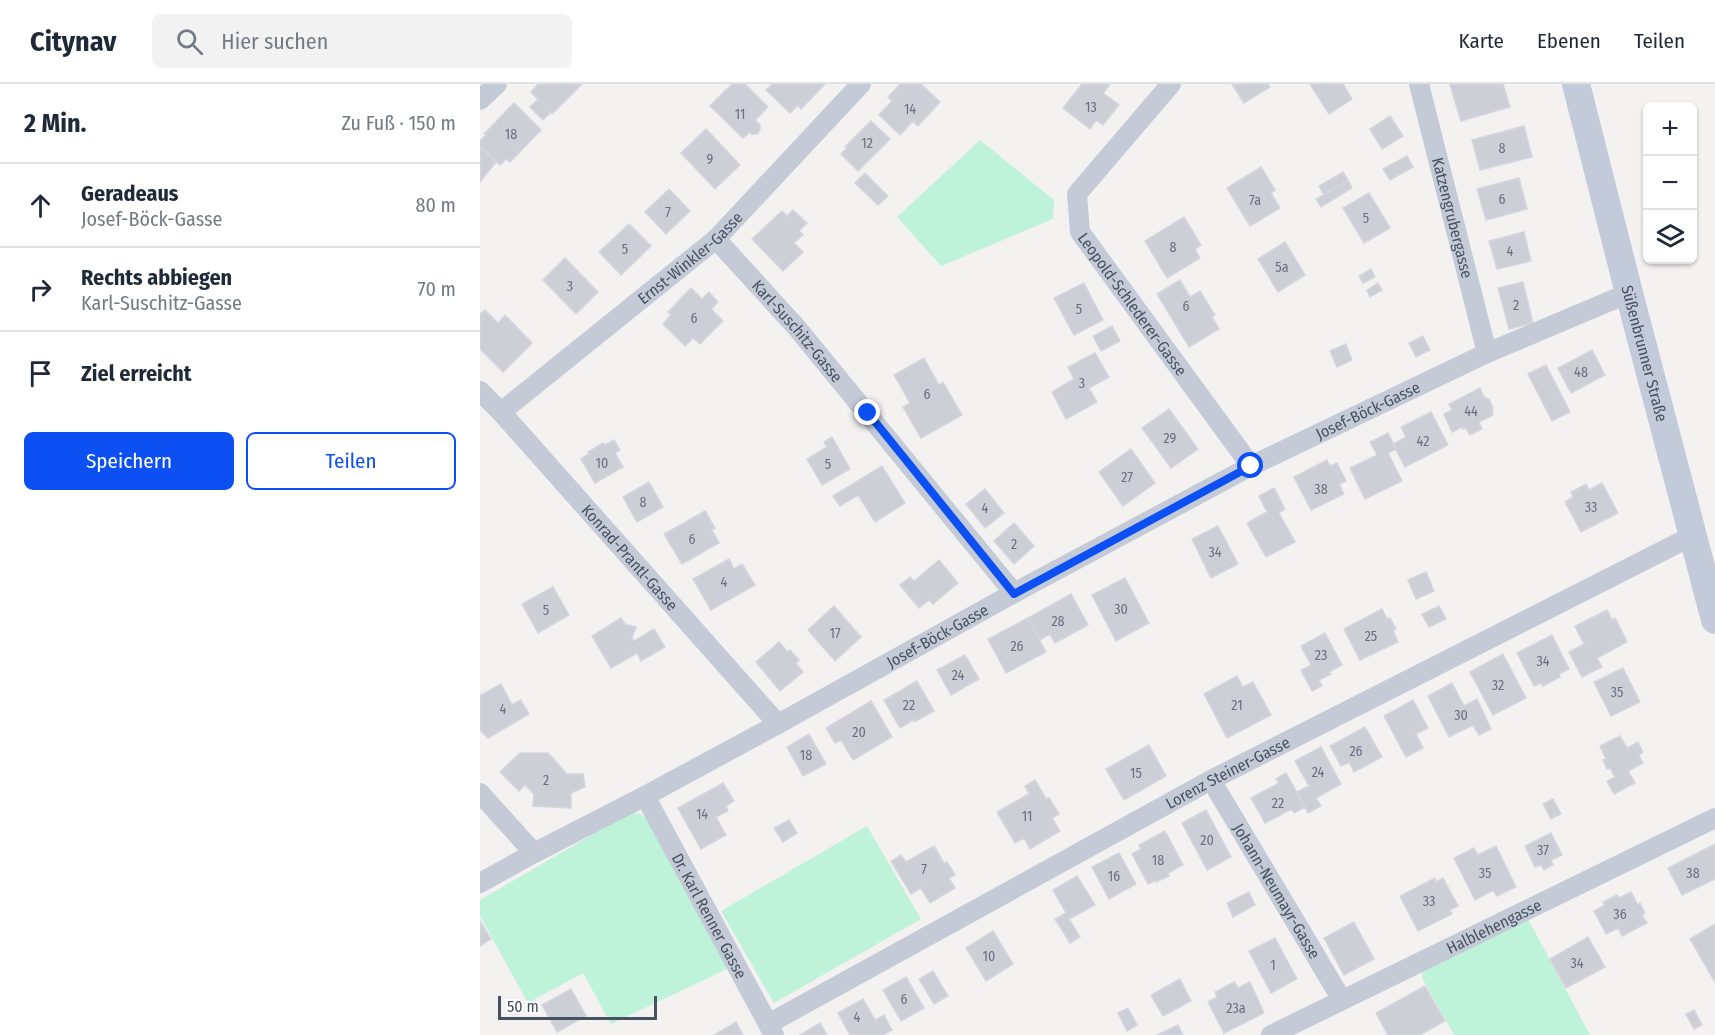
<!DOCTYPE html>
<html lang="de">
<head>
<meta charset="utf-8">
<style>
	body { margin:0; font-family:"Fira Sans Condensed",sans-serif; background:#f2f2f3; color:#1f2937 }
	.controls { position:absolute; right:18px; top:18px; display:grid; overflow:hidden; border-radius:9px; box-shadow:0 2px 4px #0004 }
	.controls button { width:54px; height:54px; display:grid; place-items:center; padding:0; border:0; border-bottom:2px solid #e0e1e3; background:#fff; color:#1f2937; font:30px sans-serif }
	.scale { position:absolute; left:18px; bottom:15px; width:159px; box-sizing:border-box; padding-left:6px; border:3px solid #475160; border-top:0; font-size:16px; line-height:21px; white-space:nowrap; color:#475160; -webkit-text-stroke:4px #fff; paint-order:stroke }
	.stop { position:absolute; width:18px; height:18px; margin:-14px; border:4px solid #0c50f3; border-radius:50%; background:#fff }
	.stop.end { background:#0c50f3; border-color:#fff; box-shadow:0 2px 6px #0008 }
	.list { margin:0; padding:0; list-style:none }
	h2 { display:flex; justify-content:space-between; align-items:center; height:78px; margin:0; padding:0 24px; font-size:26px }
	h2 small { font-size:20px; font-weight:400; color:#747a83 }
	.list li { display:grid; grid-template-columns:39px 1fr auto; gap:18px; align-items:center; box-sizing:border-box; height:84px; padding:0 24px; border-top:2px solid #e0e1e3 }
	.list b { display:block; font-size:22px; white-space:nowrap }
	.list p { margin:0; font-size:20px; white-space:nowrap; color:#747a83 }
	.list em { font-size:20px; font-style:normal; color:#747a83 }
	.actions { display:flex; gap:12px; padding:18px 24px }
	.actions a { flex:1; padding:14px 0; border:2px solid #0c50f3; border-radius:9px; text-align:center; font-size:21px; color:#0c50f3 }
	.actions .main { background:#0c50f3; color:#fff }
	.icon { flex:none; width:33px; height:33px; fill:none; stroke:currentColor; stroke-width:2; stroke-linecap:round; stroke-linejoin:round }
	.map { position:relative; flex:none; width:1235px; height:951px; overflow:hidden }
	header { display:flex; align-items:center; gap:36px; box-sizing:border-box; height:84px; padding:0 30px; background:#fff; border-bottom:2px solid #e0e1e3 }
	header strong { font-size:28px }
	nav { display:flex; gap:33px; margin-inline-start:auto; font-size:21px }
	.search { width:420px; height:54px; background:#f2f2f3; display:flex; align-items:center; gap:15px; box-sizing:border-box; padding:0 21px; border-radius:9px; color:#747a83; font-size:22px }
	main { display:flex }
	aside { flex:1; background:#fff }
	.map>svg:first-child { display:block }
	.green { fill:#bef3da }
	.building { fill:#cdcfd7; stroke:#d5d6dd; stroke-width:1.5 }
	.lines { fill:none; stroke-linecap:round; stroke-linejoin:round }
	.street { stroke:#c4cbd7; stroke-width:20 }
	.secondary { stroke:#c3cbdb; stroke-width:28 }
	.route { stroke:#0c50f3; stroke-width:8 }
	.labels { text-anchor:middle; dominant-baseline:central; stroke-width:6; stroke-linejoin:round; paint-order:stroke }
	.number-label { font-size:14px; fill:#68707e }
	.street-label { font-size:16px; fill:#475160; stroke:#fff }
</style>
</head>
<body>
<header>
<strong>Citynav</strong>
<div class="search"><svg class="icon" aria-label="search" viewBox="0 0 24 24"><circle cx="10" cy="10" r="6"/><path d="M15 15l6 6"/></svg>Hier suchen</div>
<nav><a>Karte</a><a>Ebenen</a><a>Teilen</a></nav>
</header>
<main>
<aside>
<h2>2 Min.<small>Zu Fuß · 150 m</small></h2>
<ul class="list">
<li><svg class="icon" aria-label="ahead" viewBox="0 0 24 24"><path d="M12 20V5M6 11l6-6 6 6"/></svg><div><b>Geradeaus</b><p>Josef-Böck-Gasse</p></div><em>80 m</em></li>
<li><svg class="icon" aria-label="right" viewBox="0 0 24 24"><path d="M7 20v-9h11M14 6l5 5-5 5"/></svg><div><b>Rechts abbiegen</b><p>Karl-Suschitz-Gasse</p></div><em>70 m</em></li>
<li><svg class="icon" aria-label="arrive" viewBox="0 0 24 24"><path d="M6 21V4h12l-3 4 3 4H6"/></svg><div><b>Ziel erreicht</b></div></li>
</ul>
<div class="actions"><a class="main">Speichern</a><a>Teilen</a></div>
</aside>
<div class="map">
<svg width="1235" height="951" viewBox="0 0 1235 951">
	<rect width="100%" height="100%" fill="#f4f1f1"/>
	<path class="green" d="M500 56 574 116 573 135 461 182 417 133Z
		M153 729 160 730 166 733 249 884 131 940 103 889 48 919 0 832V816L146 731Z
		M387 742 441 835 294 919 241 827Z
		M1047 833 1110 951H974L942 894V889L945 885Z"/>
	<path class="building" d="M58 0H102L72 30 71 28 63 36 50 23 58 15 51 8Z
		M252 0H265L288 23 275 36 280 41V46L277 50H271L270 48 263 54 230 22Z
		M292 0H345L321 25 318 21 310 29 286 6Z
		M420 0H441L460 18 438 42 433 37 420 51 399 31 412 17 408 13Z
		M602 0H630L623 9 639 21 623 41 616 36 610 45 583 24Z
		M752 0H788L790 3 764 19Z
		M830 0H863L872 15 849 30Z
		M972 0H1023L1030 23 981 37 970 1Z
		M34 19 61 46 30 78 26 75 20 81 0 62V57L6 51 4 50Z
		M910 32 923 52 902 65 890 45Z
		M391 37 410 55 378 87 361 70 367 64 365 63Z
		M1044 42 1052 73 1000 86 992 56Z
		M226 45 260 81 235 105 201 69Z
		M0 62 16 78 0 98Z
		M927 72 933 83 910 96 903 85Z
		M781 83 795 106 791 109 800 124 770 142 747 104Z
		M863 88 868 96 844 111 839 102Z
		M385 89 408 112 398 121 375 99Z
		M1039 94 1047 125 1006 136 997 105Z
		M868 96 872 104 841 123 836 115Z
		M189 105 210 127 186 150 165 128Z
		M889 109 910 144 884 159 863 124Z
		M313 126 327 139 319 147 323 151 314 159 323 168 303 187 272 155 302 127 307 132Z
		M704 133 721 161 715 165 720 174 687 194 665 157Z
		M149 140 171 162 141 191 119 168Z
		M1044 148 1051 177 1017 185 1009 157Z
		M805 158 825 191 798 208 778 175Z
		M85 174 118 208 96 230 63 196Z
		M891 185 895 193 883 199 879 192Z
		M700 196 710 213 720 207 735 231 732 233 739 245 709 263 677 210Z
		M1043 198 1053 239 1029 245 1018 204Z
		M604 199 623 236 594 251 574 214Z
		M898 199 902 206 890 213 887 206Z
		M211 204 222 215 229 208 238 218 231 225 243 237 220 260 213 254 205 262 183 240 191 231 188 228Z
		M5 226 18 239 25 231 52 259 23 288 0 265V230Z
		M632 242 640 257 621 267 613 252Z
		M943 252 950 266 936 273 929 259Z
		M866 260 872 276 857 283 850 267Z
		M1112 266 1125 291 1091 309 1078 284Z
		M615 269 629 293 609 304 617 318 586 335 572 308 594 295 588 283Z
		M444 274 459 301 463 298 482 331 441 354 423 323 430 319 414 291Z
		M1066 281 1090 328 1072 337 1048 290Z
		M1000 304 1004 313 1009 315 1013 324 1012 328 1013 331 999 338 1002 345 990 351 986 344 983 345 982 343 972 348 964 330 972 326 969 320Z
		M689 325 718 365 691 384 662 344Z
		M951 328 968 361 925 383 913 360 926 353 921 343Z
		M908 349 916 365 908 369 922 397 885 415 870 384 897 371 890 358Z
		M352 353 370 385 342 401 327 375 347 363 344 358Z
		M134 356 140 366 135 369 143 383 115 399 101 375 109 370 108 368 123 359 125 361Z
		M651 365 675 399 643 422 619 388Z
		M847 376 850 382 857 379 866 397 859 400 864 410 831 426 814 393Z
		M402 382 425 419 395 438 378 411 360 422 353 412Z
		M169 398 183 423 157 438 143 413Z
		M1122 399 1138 429 1101 448 1085 418 1093 413 1091 408 1106 400 1109 406Z
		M794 404 805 425 799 429 815 458 786 473 767 439 787 428 779 412Z
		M505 405 524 429 505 444 486 420Z
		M225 427 235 444 232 446 239 459 202 480 184 450Z
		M534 439 554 462 534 480 514 457Z
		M738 442 758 480 731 494 712 455Z
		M249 475 254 485 262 480 275 501 231 526 213 495Z
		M459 476 478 499 453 520 449 516 439 524 420 501 430 493 434 497Z
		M946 488 954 507 936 515 928 496Z
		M645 494 669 539 636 557 612 511Z
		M73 503 89 531 58 549 42 520Z
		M591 510 608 541 575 559 570 550 560 556 548 534Z
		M354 522 381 553 355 577 328 546Z
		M959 522 966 535 949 543 942 530Z
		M902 525 907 535 910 534 916 545 913 546 918 558 880 576 864 545Z
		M1127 526 1132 536 1135 534 1147 558 1117 574 1122 583 1102 593 1089 568 1104 560 1095 542Z
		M141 534 145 540 156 543 152 554 154 557 174 545 185 563 161 577 157 569 131 584 112 552Z
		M548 534 566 568 526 589 508 555Z
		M845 549 862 581 849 588 851 590 839 596 842 602 832 607 821 586 831 581 821 562Z
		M1072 551 1089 585 1079 590 1080 593 1063 602 1061 599 1054 602 1037 569Z
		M299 558 308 568 310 566 319 576 316 579 323 588 300 607 276 578Z
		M1023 570 1046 614 1013 631 990 588Z
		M485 571 499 595 471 611 457 586Z
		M1143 584 1160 618 1131 632 1114 598Z
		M757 592 763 603 773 598 791 631 747 654 724 610Z
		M437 597 454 627 434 638 433 636 420 644 404 616Z
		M972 599 984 622 997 615 1011 645 999 651 993 641 969 653 948 612Z
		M21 600 32 621 41 616 49 630 8 654 0 646V610L1 611Z
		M933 616 948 644 936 650 943 664 926 673 904 632Z
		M391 617 412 653 373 676 361 656 355 659 346 644Z
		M885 643 902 673 874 688 869 678 861 682 850 662Z
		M329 650 346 680 323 692 307 663Z
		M1140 652 1147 664 1158 658 1163 668 1159 671 1163 679 1148 687 1155 699 1134 710 1127 697 1135 693 1130 684 1127 685 1123 676 1126 675 1120 662Z
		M669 661 686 692 644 716 626 685Z
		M841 663 861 700 836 714 841 722 828 729 817 708 829 702 815 677Z
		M40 669H68L87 690H103L105 703 91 709V724L53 722 54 710 45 701 39 707 20 688Z
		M806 689 825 723 814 729 812 725 785 739 771 714 799 699 796 695Z
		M555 696 566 715 569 714 579 730 572 734 580 747 550 765 544 754 535 759 517 728 549 710 545 702Z
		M243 699 254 717 246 722 248 727 236 733 246 751 221 765 198 724Z
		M1073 715 1081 730 1071 735 1063 720Z
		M726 726 751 773 727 786 702 739Z
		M309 736 317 749 303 758 294 744Z
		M685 747 703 781 688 789 689 792 676 798V796L668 800 652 770 661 765 659 761Z
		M1071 749 1082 771 1071 776 1073 781 1064 786 1061 781 1055 783 1045 762Z
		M1235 760V795L1202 811 1188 784Z
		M454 762 464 779 467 778 475 791 469 794 475 804 450 819 441 804 431 810 411 777 421 771 426 778Z
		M1016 762 1036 803 1017 812 1013 806 995 816 974 774 994 764 998 771Z
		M639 769 656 800 629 815 612 783Z
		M597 792 615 821 589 835 600 853 590 859 575 835 586 829 573 806Z
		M955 794 956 798 963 794 978 822 970 826 972 830 938 847 920 812Z
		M769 808 775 821 753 833 747 819Z
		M1151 808 1158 821 1160 819 1165 829 1162 831 1167 839 1142 852 1138 844 1126 850 1114 827 1125 821 1123 818 1137 811 1139 814Z
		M0 837 11 855 0 862Z
		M874 838 894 875 864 891 844 854Z
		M1235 840V898L1210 855Z
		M513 847 533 880 506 897 486 864Z
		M1108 853 1125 883 1086 904 1070 875Z
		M795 854 817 895 791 909 769 867Z
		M453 887 468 912 454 920 439 895Z
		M426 893 444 924 421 937 403 906Z
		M700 895 711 917 683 932 671 911Z
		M754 898 758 904 770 898 784 929 744 949 728 918 737 913 735 908Z
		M945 902 965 937 940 951H908L896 929Z
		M91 905 106 932 77 948 62 921Z
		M383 915 395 936 404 931 412 946 403 951H370L358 929Z
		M648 924 657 941 647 947 638 929Z
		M1214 926 1222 941 1214 945 1206 930Z
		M256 938 263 951H234Z
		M340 939 347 951H320Z
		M698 941 703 951H677Z"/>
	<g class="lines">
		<g class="street">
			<path id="s1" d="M691 0 597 110 600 148 771 382"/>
			<path id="s2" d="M939 0 1007 269"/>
			<path d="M0 16 17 0"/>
			<path id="s3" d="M236 155 317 244 534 509"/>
			<path id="s4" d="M0 307 21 328 298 640"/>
			<path id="s5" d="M21 328 236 155 381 0"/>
			<path id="s6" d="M731 696 862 916"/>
			<path d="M0 709 54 769"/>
			<path id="s7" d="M165 712 294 951"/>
			<path id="s8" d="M0 799 54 769 165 712 298 640 534 509 771 382 1007 269 1149 209"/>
			<path id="s9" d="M288 940 731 696 1214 451"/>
			<path id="s10" d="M791 951 1235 734"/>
		</g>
		<path class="secondary" id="s11" d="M1096 0 1149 209 1235 536"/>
	</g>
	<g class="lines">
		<path class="route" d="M388 329 534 510 771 382"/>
	</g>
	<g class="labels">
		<g class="number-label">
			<text x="611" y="23">13</text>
			<text x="430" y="25">14</text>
			<text x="260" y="30">11</text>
			<text x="31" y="50">18</text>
			<text x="387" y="59">12</text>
			<text x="1022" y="64">8</text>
			<text x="230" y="75">9</text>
			<text x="1022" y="115">6</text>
			<text x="775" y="116">7a</text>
			<text x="188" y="128">7</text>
			<text x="886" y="134">5</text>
			<text x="693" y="163">8</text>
			<text x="145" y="165">5</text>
			<text x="1030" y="167">4</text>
			<text x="802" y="183">5a</text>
			<text x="90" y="202">3</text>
			<text x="1036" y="221">2</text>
			<text x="706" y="222">6</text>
			<text x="599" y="225">5</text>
			<text x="214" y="234">6</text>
			<text x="1101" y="288">48</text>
			<text x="602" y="299">3</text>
			<text x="447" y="310">6</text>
			<text x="991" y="327">44</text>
			<text x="690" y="354">29</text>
			<text x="943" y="357">42</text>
			<text x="122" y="379">10</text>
			<text x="348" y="380">5</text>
			<text x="647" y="393">27</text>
			<text x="841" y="405">38</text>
			<text x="163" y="418">8</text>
			<text x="1111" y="423">33</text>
			<text x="505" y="424">4</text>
			<text x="212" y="455">6</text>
			<text x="534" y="460">2</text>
			<text x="735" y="468">34</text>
			<text x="244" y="498">4</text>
			<text x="641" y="525">30</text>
			<text x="66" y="526">5</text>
			<text x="578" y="537">28</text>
			<text x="355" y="549">17</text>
			<text x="891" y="552">25</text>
			<text x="537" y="562">26</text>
			<text x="841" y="571">23</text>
			<text x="1063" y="577">34</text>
			<text x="478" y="591">24</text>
			<text x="1018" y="601">32</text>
			<text x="1137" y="608">35</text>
			<text x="429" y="621">22</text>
			<text x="757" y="621">21</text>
			<text x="23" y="625">4</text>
			<text x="981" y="631">30</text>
			<text x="379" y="648">20</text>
			<text x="876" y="667">26</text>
			<text x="326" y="671">18</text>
			<text x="838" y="688">24</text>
			<text x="656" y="689">15</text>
			<text x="66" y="696">2</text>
			<text x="798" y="719">22</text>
			<text x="222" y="730">14</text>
			<text x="547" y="732">11</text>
			<text x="727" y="756">20</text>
			<text x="1063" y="766">37</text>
			<text x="678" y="776">18</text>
			<text x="444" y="785">7</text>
			<text x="1005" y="789">35</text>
			<text x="1213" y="789">38</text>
			<text x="634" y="792">16</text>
			<text x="949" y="817">33</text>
			<text x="1140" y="830">36</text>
			<text x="509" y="872">10</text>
			<text x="1097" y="879">34</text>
			<text x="793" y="881">1</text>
			<text x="424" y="915">6</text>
			<text x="756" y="924">23a</text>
			<text x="377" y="933">4</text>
		</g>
		<g class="street-label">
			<text stroke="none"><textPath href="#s2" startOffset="138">Katzengrubergasse</textPath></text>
			<text stroke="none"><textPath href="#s5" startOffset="244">Ernst-Winkler-Gasse</textPath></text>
			<text stroke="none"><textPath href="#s1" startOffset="272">Leopold-Schlederer-Gasse</textPath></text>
			<text stroke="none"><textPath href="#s3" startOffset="123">Karl-Suschitz-Gasse</textPath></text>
			<text stroke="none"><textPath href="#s11" startOffset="278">Süßenbrunner Straße</textPath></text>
			<text stroke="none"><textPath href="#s8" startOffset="1006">Josef-Böck-Gasse</textPath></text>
			<text stroke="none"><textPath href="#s4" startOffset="224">Konrad-Prantl-Gasse</textPath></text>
			<text stroke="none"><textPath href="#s8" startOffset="520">Josef-Böck-Gasse</textPath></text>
			<text stroke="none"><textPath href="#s9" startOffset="524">Lorenz Steiner-Gasse</textPath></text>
			<text stroke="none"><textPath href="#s6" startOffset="129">Johann-Neumayr-Gasse</textPath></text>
			<text stroke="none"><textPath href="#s7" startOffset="136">Dr. Karl Renner Gasse</textPath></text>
			<text stroke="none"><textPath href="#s10" startOffset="248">Halblehengasse</textPath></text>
		</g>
	</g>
</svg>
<div class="controls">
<button>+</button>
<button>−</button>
<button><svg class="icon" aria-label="layers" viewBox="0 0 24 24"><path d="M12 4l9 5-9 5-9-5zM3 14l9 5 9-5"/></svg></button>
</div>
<div class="scale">50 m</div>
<div class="stop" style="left:771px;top:382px"></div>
<div class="stop end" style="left:388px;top:329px"></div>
</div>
</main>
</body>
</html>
